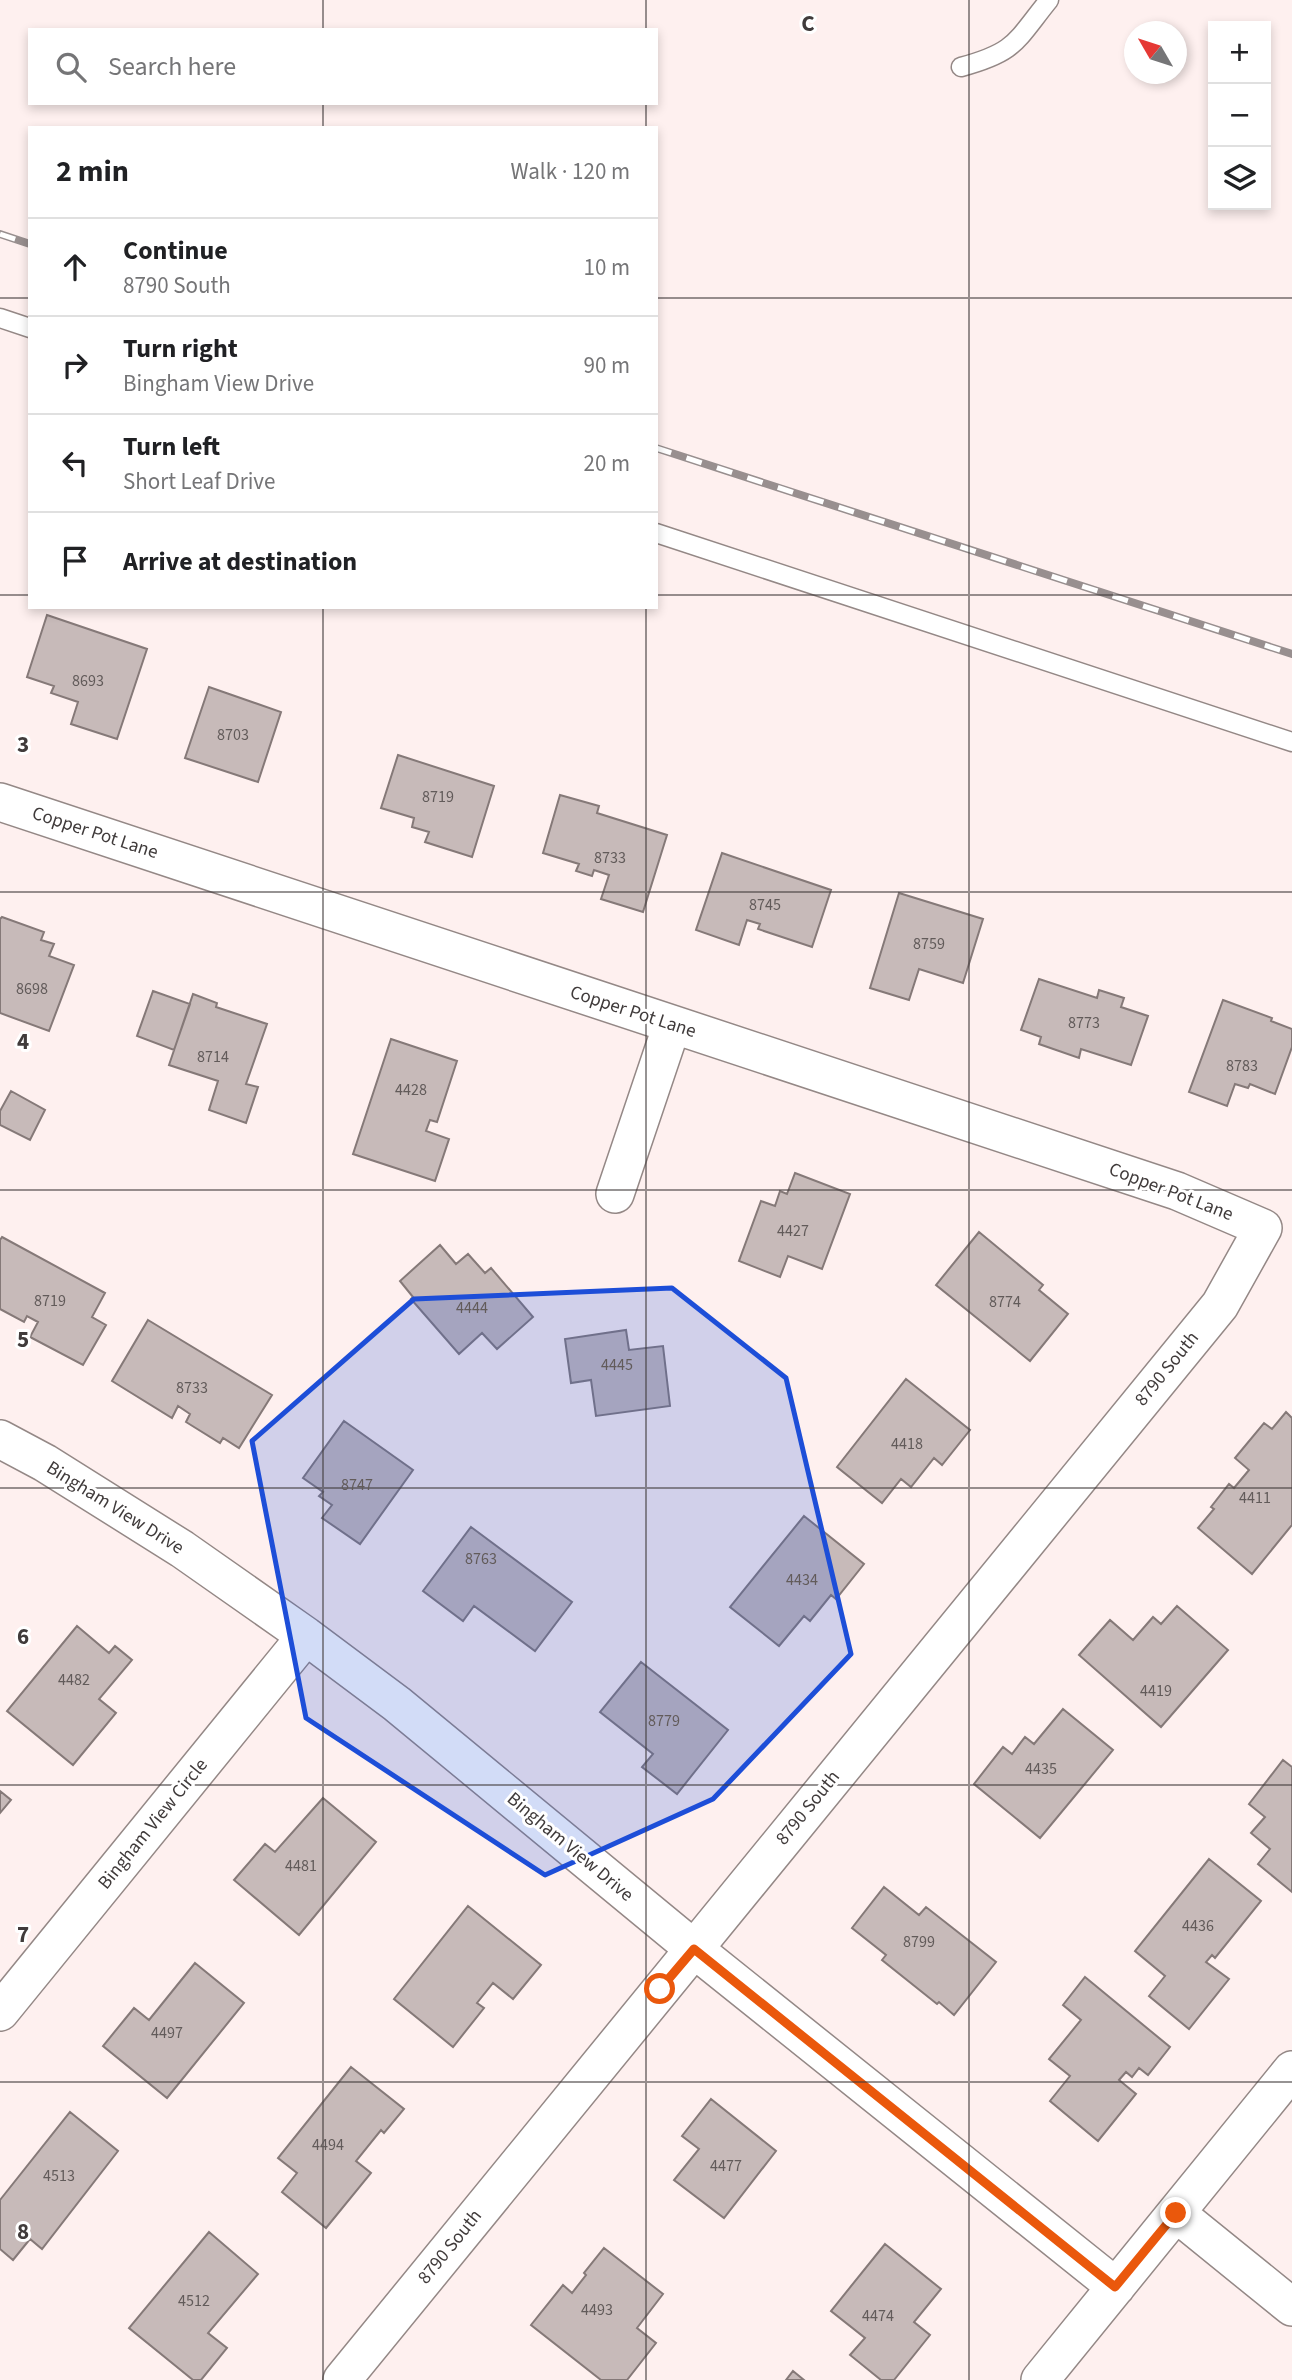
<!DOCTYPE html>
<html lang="en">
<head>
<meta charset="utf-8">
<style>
	body { margin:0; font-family:"Source Sans 3",sans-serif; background:#f6f6f6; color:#202124 }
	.controls { position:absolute; right:21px; top:21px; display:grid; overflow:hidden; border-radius:0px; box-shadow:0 4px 10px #0003 }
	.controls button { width:63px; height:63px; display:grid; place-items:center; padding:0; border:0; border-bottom:2px solid #e0e0e0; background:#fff; color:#202124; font:35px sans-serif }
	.compass { position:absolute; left:1124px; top:21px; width:63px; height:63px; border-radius:50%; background:#fff; box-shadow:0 4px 10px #0003; rotate:309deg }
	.stop { position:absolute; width:21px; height:21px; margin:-16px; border:5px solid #ea580c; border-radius:50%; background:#fff }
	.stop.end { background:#ea580c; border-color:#fff; box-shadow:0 2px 7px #0008 }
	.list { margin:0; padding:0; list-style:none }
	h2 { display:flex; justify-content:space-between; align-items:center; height:91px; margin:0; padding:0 28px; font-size:30px }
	h2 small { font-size:23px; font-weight:400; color:#757577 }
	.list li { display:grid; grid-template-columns:46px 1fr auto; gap:21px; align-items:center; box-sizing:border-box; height:98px; padding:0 28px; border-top:2px solid #e0e0e0 }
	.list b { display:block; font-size:26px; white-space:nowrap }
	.list p { margin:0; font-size:23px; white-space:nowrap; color:#757577 }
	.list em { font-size:23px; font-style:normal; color:#757577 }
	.icon { flex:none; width:38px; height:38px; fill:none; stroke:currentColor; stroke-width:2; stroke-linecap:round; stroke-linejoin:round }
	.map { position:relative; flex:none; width:1292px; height:2380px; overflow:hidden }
	.search { position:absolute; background:#fff; box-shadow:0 4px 10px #0003; left:28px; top:28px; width:630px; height:77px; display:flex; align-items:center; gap:18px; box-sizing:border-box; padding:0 24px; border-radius:0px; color:#757577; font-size:26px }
	.panel { position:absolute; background:#fff; box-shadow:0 4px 10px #0003; left:28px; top:126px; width:630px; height:483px; border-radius:0px }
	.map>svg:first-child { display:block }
	.building { fill:#c7bab9; stroke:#857978; stroke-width:2 }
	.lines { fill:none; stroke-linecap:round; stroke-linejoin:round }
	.service-casing { stroke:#948886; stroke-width:21 }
	.minor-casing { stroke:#948886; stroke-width:40 }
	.service { stroke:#fff; stroke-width:18 }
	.minor { stroke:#fff; stroke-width:37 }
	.rail-casing { stroke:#988f8f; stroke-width:8 }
	.rail { stroke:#fff; stroke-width:5; stroke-dasharray:16; stroke-linecap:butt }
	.route { stroke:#ea580c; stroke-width:9 }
	.marked { fill:#1d4ed8; fill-opacity:0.2; stroke:#1d4ed8; stroke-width:5; stroke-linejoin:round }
	.grid { fill:none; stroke:#403b3b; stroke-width:2; stroke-opacity:0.55 }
	.labels { text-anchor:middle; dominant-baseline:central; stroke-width:6; stroke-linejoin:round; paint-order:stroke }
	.number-label { font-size:16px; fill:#625b5a }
	.street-label { font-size:19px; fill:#403b3b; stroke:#fff }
	.grid-label { font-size:23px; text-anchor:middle; font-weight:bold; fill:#403b3b; stroke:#fff; stroke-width:6; stroke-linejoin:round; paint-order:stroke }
</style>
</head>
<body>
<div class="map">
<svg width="1292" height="2380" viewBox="0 0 1292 2380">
	<rect width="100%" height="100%" fill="#fef0ef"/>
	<path class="building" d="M47 615 147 649 117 739 71 724 78 702 51 693 54 686 27 677Z
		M209 687 281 712 258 782 185 758Z
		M398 755 494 786 472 857 425 842 429 832 412 827 414 818 381 808Z
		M560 795 599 806 597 813 667 835 643 912 601 899 609 875 594 870 592 876 576 871 579 864 543 853Z
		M722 853 831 890 812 947 758 929 760 924 747 920 739 945 696 930Z
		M899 893 983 919 963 983 919 969 909 1000 870 988Z
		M2 917 44 932 41 940 54 944 49 956 74 965 49 1031 0 1013V919Z
		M1039 979 1097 998 1099 990 1124 998 1121 1007 1148 1016 1131 1065 1081 1049 1079 1058 1039 1044 1041 1037 1021 1030Z
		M153 991 190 1004 174 1050 137 1036Z
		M193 994 217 1003 216 1007 267 1024 246 1084 258 1087 246 1123 209 1110 218 1081 169 1065Z
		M1223 1000 1272 1018 1271 1021 1292 1029V1047L1275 1094 1250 1084 1248 1088 1235 1084 1227 1106 1189 1092Z
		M391 1039 457 1061 437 1122 430 1120 426 1131 449 1139 435 1181 353 1154Z
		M11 1091 45 1110 30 1140 0 1125V1111Z
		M795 1173 850 1194 822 1269 788 1256 780 1277 739 1261 761 1201 775 1206 780 1191 787 1194Z
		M979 1232 1043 1285 1039 1290 1068 1314 1030 1361 936 1285Z
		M2 1237 105 1293 92 1317 106 1325 83 1365 30 1337 38 1322 27 1316 24 1322 0 1309V1240Z
		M440 1245 456 1264 468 1254 485 1273 491 1268 533 1317 497 1349 482 1333 459 1354 411 1299 413 1297 400 1281Z
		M148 1320 272 1395 239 1448 223 1438 220 1443 186 1422 190 1414 178 1406 172 1418 112 1381Z
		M626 1330 629 1350 663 1346 670 1406 596 1416 591 1380 571 1383 565 1339Z
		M906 1379 970 1430 942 1465 934 1458 911 1487 901 1479 882 1503 837 1467Z
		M1286 1412 1292 1418V1525L1252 1574 1198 1528 1214 1509 1211 1507 1229 1484 1234 1488 1249 1470 1235 1458 1264 1423 1272 1429Z
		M344 1421 413 1470 360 1544 322 1518 332 1505 319 1496 323 1492 303 1478Z
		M804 1516 864 1564 836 1599 831 1595 810 1621 804 1616 779 1646 730 1607Z
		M471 1527 572 1602 535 1651 474 1606 463 1621 423 1591Z
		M1177 1606 1228 1650 1161 1727 1079 1655 1110 1620 1133 1640 1153 1617 1161 1624Z
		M77 1626 109 1653 115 1646 132 1660 99 1699 116 1713 73 1765 7 1711Z
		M641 1662 728 1730 677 1794 642 1767 653 1754 600 1712Z
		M1063 1709 1113 1750 1040 1838 974 1784 1003 1747 1012 1754 1025 1737 1034 1744Z
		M1283 1760 1292 1767V1892L1258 1864 1270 1849 1251 1833 1265 1817 1249 1804Z
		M0 1791 11 1800 0 1813Z
		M323 1798 376 1842 299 1935 234 1880 265 1844 275 1852Z
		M1209 1859 1261 1901 1215 1958 1212 1955 1206 1962 1229 1979 1189 2029 1149 1996 1165 1976 1135 1951Z
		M884 1887 919 1915 926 1907 996 1962 954 2015 939 2002 937 2004 882 1960 886 1955 852 1928Z
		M468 1906 541 1965 513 1999 493 1983 477 2003 484 2008 453 2047 394 1999Z
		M195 1963 244 2003 167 2098 103 2046 134 2008 149 2020Z
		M1085 1977 1170 2047 1148 2075 1139 2068 1132 2077 1126 2072 1119 2080 1136 2094 1098 2141 1050 2101 1070 2076 1049 2059 1081 2020 1063 2005Z
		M351 2067 404 2109 384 2133 381 2130 356 2161 371 2173 326 2228 282 2192 297 2173 278 2158Z
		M711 2099 776 2151 724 2218 674 2180 699 2149 682 2136Z
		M70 2112 118 2151 42 2249 30 2239 13 2260 0 2249V2200Z
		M209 2232 258 2274 208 2333 227 2348 201 2380H193L129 2328Z
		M885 2244 941 2289 914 2322 930 2335 894 2380H881L850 2355 865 2338 831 2311Z
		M604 2248 663 2294 637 2328 656 2343 627 2380H601L531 2325 563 2285 572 2293 586 2275 584 2273Z
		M793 2371 804 2380H786Z"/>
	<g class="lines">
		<g class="service-casing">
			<path id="service" d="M961 67C1016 52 1015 42 1049 0
				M0 318 30 328
				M656 533 1292 742"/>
		</g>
		<g class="minor-casing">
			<path id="minor" d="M0 802 1177 1191 1263 1228 1220 1305 342 2380
				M615 1194 672 1025
				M0 1439 45 1463 182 1549 306 1636 397 1704 694 1949 1116 2287
				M0 2012 306 1636
				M1176 2213 1292 2307
				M1040 2380 1292 2070"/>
		</g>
		<use href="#service" class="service"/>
		<use href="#minor" class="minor"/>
		<g class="rail-casing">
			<path id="rail" d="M0 234 30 244
				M656 448 1292 654"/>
		</g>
		<use href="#rail" class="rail"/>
	</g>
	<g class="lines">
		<path class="route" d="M660 1989 694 1949 1115 2287 1176 2213"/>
	</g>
	<path class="marked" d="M672 1288 786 1378 851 1654 713 1799 545 1875 306 1718 252 1441 414 1299Z"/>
	<path class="grid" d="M323 0V30M646 0V30M969 0V2380M323 103V128M646 103V128M0 298H30M656 298H1292M0 595H30M656 595H1292M323 607V2380M646 607V2380M0 892H1292M0 1190H1292M0 1488H1292M0 1785H1292M0 2082H1292"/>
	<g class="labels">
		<g class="number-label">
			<text x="88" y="681">8693</text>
			<text x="233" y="735">8703</text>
			<text x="438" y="797">8719</text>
			<text x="610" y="858">8733</text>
			<text x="765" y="905">8745</text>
			<text x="929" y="944">8759</text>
			<text x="32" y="989">8698</text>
			<text x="1084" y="1023">8773</text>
			<text x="213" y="1057">8714</text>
			<text x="1242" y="1066">8783</text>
			<text x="411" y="1090">4428</text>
			<text x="793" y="1231">4427</text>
			<text x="50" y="1301">8719</text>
			<text x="1005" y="1302">8774</text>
			<text x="472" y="1308">4444</text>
			<text x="617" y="1365">4445</text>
			<text x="192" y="1388">8733</text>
			<text x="907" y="1444">4418</text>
			<text x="357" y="1485">8747</text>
			<text x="1255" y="1498">4411</text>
			<text x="481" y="1559">8763</text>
			<text x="802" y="1580">4434</text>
			<text x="74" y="1680">4482</text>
			<text x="1156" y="1691">4419</text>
			<text x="664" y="1721">8779</text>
			<text x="1041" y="1769">4435</text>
			<text x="301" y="1866">4481</text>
			<text x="1198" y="1926">4436</text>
			<text x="919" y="1942">8799</text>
			<text x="167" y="2033">4497</text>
			<text x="328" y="2145">4494</text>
			<text x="726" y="2166">4477</text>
			<text x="59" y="2176">4513</text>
			<text x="194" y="2301">4512</text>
			<text x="597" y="2310">4493</text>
			<text x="878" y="2316">4474</text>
		</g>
		<g class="street-label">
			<text transform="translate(95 833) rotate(18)">Copper Pot Lane</text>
			<text transform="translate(633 1012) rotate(18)">Copper Pot Lane</text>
			<text transform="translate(1171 1192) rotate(21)">Copper Pot Lane</text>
			<text transform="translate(1167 1369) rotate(-51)">8790 South</text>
			<text transform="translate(115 1508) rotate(32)">Bingham View Drive</text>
			<text transform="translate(808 1808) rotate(-51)">8790 South</text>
			<text transform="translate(153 1824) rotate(-51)">Bingham View Circle</text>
			<text transform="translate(570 1847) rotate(40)">Bingham View Drive</text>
			<text transform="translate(450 2247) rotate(-51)">8790 South</text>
		</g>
	</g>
	<g class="grid-label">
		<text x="808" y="31">C</text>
		<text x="23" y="752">3</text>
		<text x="23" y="1049">4</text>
		<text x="23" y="1347">5</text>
		<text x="23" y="1644">6</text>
		<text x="23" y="1942">7</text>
		<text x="23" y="2239">8</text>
	</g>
</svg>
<div class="controls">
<button>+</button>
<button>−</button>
<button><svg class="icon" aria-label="layers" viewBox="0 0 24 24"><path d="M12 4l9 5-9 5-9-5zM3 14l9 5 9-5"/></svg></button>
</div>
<svg class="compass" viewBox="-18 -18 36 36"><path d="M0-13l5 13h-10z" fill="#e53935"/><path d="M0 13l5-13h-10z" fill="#757577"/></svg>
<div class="stop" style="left:660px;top:1989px"></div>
<div class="stop end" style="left:1176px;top:2213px"></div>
<div class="search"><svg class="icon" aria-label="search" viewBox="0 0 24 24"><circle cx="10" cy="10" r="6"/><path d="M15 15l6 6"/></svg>Search here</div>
<section class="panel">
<h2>2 min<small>Walk · 120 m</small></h2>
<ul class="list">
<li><svg class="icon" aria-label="ahead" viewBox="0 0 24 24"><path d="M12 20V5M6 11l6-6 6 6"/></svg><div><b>Continue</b><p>8790 South</p></div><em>10 m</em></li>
<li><svg class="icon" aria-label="right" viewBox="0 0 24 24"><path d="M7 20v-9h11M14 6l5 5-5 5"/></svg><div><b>Turn right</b><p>Bingham View Drive</p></div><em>90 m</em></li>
<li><svg class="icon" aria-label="left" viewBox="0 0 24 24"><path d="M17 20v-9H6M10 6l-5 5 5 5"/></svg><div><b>Turn left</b><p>Short Leaf Drive</p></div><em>20 m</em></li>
<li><svg class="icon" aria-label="arrive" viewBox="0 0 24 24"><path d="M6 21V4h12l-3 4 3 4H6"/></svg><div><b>Arrive at destination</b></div></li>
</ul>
</section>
</div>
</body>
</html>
